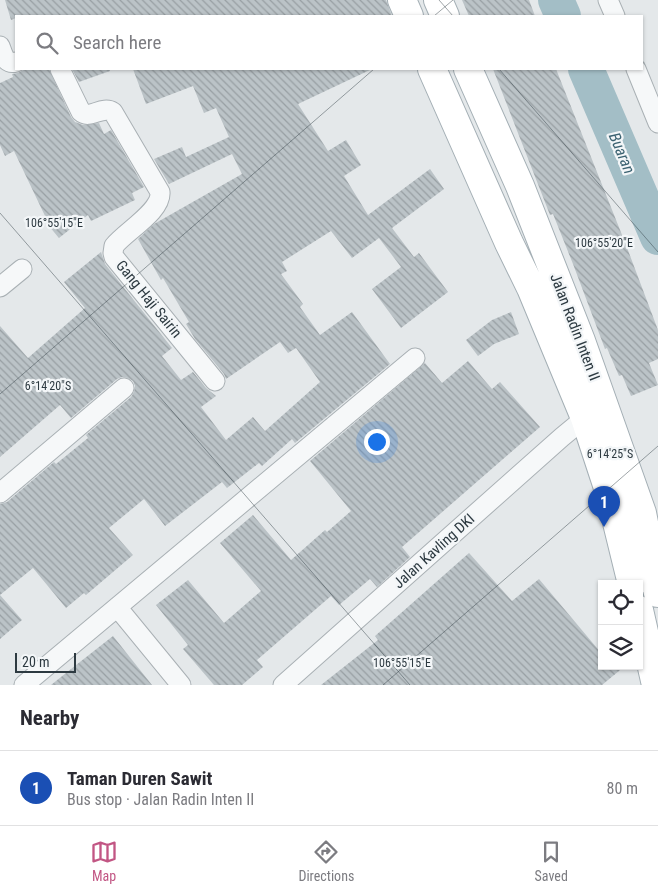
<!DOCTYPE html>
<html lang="en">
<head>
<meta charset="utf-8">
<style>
	body { margin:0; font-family:"Roboto Condensed",sans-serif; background:#f2f2f3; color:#2b2b33 }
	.controls { position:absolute; right:15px; bottom:15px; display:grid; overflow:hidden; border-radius:0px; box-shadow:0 1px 4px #0004 }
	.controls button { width:45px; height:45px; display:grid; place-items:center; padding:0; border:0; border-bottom:1px solid #e1e1e2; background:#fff; color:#2b2b33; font:25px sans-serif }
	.scale { position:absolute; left:15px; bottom:12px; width:61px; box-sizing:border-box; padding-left:5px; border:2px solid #2d3a41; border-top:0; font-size:14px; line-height:18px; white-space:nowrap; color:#2d3a41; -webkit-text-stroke:4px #f3f6f8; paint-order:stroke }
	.you { position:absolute; left:376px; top:441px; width:18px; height:18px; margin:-12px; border:4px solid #fff; border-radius:50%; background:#1a73e8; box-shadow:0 0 0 8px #1a73e833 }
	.badge { display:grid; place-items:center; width:32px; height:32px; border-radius:50%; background:#c25684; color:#fff; font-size:16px; font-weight:700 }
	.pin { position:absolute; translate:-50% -41px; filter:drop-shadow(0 1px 2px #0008) }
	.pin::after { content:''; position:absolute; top:26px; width:18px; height:15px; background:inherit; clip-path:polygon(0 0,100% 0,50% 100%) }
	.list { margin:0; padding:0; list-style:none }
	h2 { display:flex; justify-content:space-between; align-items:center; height:65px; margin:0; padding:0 20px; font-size:21px }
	h2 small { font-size:16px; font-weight:400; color:#7c7c81 }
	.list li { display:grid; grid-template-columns:32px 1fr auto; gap:15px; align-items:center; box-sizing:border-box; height:75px; padding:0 20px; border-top:1px solid #e1e1e2 }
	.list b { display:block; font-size:19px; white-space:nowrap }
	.list p { margin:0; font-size:16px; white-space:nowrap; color:#7c7c81 }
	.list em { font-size:16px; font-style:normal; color:#7c7c81 }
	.icon { flex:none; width:28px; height:28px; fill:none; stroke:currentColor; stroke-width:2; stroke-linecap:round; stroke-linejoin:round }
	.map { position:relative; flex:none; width:658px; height:685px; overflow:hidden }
	.search { position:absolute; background:#fff; box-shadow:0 1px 4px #0004; left:15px; right:15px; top:15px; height:55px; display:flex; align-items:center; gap:12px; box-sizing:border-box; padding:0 18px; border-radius:0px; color:#7c7c81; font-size:19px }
	.sheet { height:140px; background:#fff }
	nav { display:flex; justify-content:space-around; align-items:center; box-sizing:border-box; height:70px; border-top:1px solid #e1e1e2; background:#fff; font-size:14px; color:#7c7c81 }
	nav a { display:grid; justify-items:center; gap:2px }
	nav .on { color:#c25684 }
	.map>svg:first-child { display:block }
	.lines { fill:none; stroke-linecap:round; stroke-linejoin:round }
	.river { stroke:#a3bec6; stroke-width:36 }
	.building { fill:url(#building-back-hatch) }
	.minor-casing { stroke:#a9b0b4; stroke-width:21 }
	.primary-casing { stroke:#a4afb5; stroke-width:30 }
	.minor { stroke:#f6f8f9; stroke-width:19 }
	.primary { stroke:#fff; stroke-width:28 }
	.ticks { fill:none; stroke:#2d3a41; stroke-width:1; stroke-opacity:0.45 }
	.labels { text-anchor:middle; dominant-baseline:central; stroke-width:4.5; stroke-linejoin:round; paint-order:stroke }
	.street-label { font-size:15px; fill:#2d3a41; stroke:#f3f6f8 }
	.water-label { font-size:16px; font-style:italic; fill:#3b6271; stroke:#f3f6f8 }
	.ticks-label { font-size:12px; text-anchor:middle; fill:#2d3a41; stroke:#f3f6f8; stroke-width:4.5; stroke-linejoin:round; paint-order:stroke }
</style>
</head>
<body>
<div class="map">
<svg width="658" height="685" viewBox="0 0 658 685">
	<defs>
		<pattern id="building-back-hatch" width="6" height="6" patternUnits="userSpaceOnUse" patternTransform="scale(1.25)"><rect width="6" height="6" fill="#bbc3c7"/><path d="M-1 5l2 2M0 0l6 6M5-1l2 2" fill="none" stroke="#989fa3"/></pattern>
	</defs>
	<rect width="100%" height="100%" fill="#e4e8ea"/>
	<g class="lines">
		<path class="river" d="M556 0 563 16
			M586 69 658 237"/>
	</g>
	<path class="building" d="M5 0H386L392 16H16V18L11 20Z
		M462 0H529L535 16H469Z
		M25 69H49L71 117 75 122 83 125 99 123 104 134 111 130 144 187 132 193 135 200 91 221 88 215 59 238 44 220 46 218 14 151 5 156 0 145V83L13 77 12 74 18 73Z
		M72 69H110V71L79 82Z
		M133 69H372L298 104 328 151 346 140 361 165 344 176 368 215 430 169 444 189 392 228 414 257 419 253 448 292 401 328 372 289 401 267 379 238 352 258 331 231 282 262 287 271 281 274 303 304 300 307 320 335 352 312 390 364 295 443 292 439 262 466 259 463 227 488 222 482 165 526 144 499 109 528 133 555 86 595 84 593 66 608 33 568 0 595 22 620 0 639V504L7 502 54 462 56 464 88 438 86 435 131 397 134 392 135 386 133 381 128 378 122 377 117 379 71 418 60 405 0 457V326L28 358 85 308 64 282 101 252 105 264 172 348 162 356 181 380 193 372 206 388 216 396 201 407 226 440 253 417 265 431 320 382 296 348 288 353 280 342 226 379 224 374 195 339 186 324 189 322 163 278 161 280 138 239 154 224 242 174 232 154 169 184 154 159 182 147 186 157 229 137 216 108 204 113 193 86 146 104Z
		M493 69H556L626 245 658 330V359L649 363 658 385 631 396 622 375 619 376 607 348 605 349 573 264 553 214 550 215Z
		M511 312 519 334 494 344 478 356 466 340 492 320Z
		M468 361 492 389 500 382 540 427 402 547 410 557 377 587 370 579 339 605 331 596 257 660 263 667 242 685H214L183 649 188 645 156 605 188 580 224 623 261 591 220 543 253 515 291 560 325 530 327 532 351 511 310 461 425 363 442 383Z
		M469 553 512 601 539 579 602 654V666H625L602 685H321L378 640 375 636Z
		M113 636 152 685H51L71 669Z"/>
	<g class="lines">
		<g class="minor-casing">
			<path id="minor" d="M608 0 615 16
				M0 46C3 54 5 65 16 62
				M60 69 81 112C90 120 102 105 113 112L160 192C162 211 126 231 114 246L113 253 114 257 215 381
				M636 69 658 123
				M0 287 22 269
				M0 493 124 388
				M117 607 181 685
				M24 685 415 358
				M283 685 562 437 585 418"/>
		</g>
		<g class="primary-casing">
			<path id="primary" d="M402 0 409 16
				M438 0 445 16
				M432 69 509 243 531 288 585 418 610 494 632 584
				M468 69 520 186 581 341 642 513 658 593
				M639 610 656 685"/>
		</g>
		<use href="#minor" class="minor"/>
		<use href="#primary" class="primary"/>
	</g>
	<path class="ticks" d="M439 0 453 16M434 16 453 0M499 69 658 252M0 213 410 685M0 394 374 69M383 685 658 446"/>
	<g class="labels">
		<g class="street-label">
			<text transform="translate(149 299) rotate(51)">Gang Haji Sairin</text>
			<text transform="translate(575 327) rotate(69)">Jalan Radin Inten II</text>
			<text transform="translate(434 551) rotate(-42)">Jalan Kavling DKI</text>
		</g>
		<g class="water-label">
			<text transform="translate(622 153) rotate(67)">Buaran</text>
		</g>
	</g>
	<g class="ticks-label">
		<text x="54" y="227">106°55'15"E</text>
		<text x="604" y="247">106°55'20"E</text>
		<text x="48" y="390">6°14'20"S</text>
		<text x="610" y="458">6°14'25"S</text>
		<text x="402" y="667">106°55'15"E</text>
	</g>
</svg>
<div class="controls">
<button><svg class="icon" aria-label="locate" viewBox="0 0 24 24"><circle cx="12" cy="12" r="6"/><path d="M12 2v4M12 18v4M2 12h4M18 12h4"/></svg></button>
<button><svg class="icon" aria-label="layers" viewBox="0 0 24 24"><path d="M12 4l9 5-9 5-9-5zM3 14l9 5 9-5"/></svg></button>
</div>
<div class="scale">20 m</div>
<div class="you"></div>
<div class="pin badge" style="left:604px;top:527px;background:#1a4fb4">1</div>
<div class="search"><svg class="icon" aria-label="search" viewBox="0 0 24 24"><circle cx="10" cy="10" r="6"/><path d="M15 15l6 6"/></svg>Search here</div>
</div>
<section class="sheet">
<h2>Nearby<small></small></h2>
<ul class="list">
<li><span class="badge" style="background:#1a4fb4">1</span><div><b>Taman Duren Sawit</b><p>Bus stop · Jalan Radin Inten II</p></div><em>80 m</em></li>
</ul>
</section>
<nav>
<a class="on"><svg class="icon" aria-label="map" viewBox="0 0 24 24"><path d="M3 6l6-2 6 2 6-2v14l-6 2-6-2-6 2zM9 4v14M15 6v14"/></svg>Map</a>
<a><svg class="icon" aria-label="directions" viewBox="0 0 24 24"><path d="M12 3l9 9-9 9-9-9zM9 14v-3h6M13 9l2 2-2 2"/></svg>Directions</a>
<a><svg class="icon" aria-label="saved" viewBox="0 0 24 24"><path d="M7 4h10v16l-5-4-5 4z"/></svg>Saved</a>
</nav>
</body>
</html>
